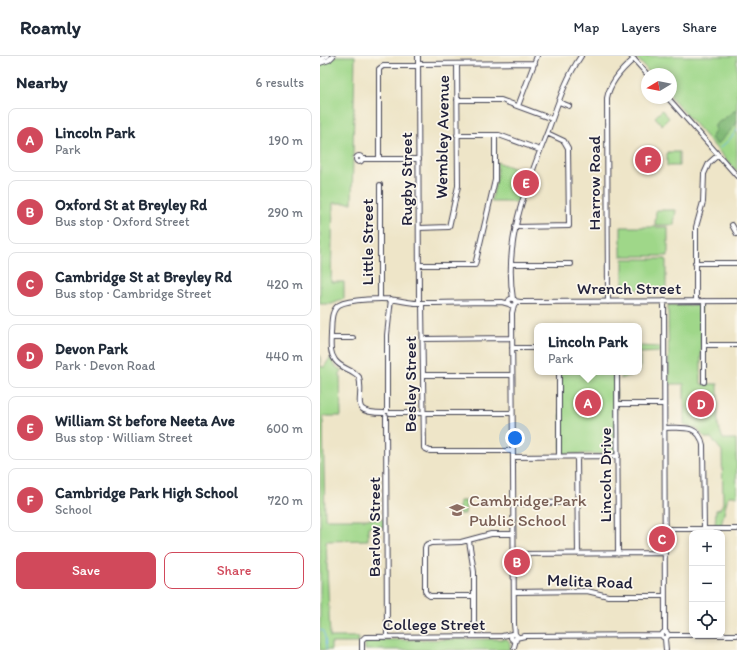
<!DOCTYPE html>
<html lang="en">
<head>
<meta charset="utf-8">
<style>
	body { margin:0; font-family:Itim,sans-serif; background:#f6f6f7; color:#1f2937 }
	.controls { position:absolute; right:12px; bottom:12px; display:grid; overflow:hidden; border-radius:8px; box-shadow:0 2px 6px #0003 }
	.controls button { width:36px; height:36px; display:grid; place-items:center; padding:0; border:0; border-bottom:1px solid #e0e1e3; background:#fff; color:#1f2937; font:20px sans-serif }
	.compass { position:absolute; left:321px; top:12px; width:36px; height:36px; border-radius:50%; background:#fff; box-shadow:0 2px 6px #0003; rotate:260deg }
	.you { position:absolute; left:195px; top:382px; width:14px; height:14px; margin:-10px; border:3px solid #fff; border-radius:50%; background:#1a73e8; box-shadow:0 0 0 6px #1a73e833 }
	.badge { display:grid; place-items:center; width:26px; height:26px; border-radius:50%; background:#d1495b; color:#fff; font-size:13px; font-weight:700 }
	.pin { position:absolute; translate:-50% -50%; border:2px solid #fff; box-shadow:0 1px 4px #0006 }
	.popup { position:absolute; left:214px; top:267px; width:108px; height:52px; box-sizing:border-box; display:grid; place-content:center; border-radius:8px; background:#fff; filter:drop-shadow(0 1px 3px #0005); font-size:13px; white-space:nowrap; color:#747a83 }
	.popup b { font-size:15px; color:#1f2937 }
	.popup::after { content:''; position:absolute; left:50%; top:100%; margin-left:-8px; border:8px solid transparent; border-top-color:#fff }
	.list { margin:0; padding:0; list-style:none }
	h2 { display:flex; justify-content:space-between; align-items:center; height:52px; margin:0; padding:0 16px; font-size:17px }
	h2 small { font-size:13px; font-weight:400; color:#747a83 }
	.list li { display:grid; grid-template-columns:26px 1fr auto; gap:12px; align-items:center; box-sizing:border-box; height:64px; margin:0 8px 8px; padding:0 8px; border:1px solid #e0e1e3; border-radius:8px }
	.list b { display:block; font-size:15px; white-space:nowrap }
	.list p { margin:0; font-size:13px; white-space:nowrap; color:#747a83 }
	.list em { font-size:13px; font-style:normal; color:#747a83 }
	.actions { display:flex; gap:8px; padding:12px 16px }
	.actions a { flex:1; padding:9px 0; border:1px solid #d1495b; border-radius:8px; text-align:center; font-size:14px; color:#d1495b }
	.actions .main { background:#d1495b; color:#fff }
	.icon { flex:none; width:22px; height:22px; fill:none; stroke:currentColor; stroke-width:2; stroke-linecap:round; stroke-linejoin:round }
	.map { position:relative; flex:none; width:417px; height:594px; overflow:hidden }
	header { display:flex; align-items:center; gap:24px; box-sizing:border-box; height:56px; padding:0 20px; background:#fff; border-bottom:1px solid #e0e1e3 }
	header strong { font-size:19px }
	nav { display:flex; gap:22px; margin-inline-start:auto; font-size:14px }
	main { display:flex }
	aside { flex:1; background:#fff }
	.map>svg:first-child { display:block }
	.green { fill:#9fd789; stroke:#607c62 }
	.forest { fill:#7fb875; stroke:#506d58 }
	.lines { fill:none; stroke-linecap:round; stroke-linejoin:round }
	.stream { stroke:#72b6e8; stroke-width:1 }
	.minor-casing { stroke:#413f50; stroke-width:6 }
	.minor { stroke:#fff; stroke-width:4 }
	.labels { text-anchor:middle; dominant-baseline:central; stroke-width:3.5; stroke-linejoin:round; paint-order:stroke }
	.street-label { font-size:17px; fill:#22223b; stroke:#fbf7ec }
	.education-label { font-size:17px; fill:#785e54; stroke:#fbf7ec; text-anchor:start }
</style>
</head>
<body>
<header>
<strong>Roamly</strong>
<nav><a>Map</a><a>Layers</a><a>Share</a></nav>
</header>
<main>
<aside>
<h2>Nearby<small>6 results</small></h2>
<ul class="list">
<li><span class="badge">A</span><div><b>Lincoln Park</b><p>Park</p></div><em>190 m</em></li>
<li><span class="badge">B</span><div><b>Oxford St at Breyley Rd</b><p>Bus stop · Oxford Street</p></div><em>290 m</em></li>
<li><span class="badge">C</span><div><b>Cambridge St at Breyley Rd</b><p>Bus stop · Cambridge Street</p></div><em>420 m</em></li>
<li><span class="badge">D</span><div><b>Devon Park</b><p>Park · Devon Road</p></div><em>440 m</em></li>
<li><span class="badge">E</span><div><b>William St before Neeta Ave</b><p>Bus stop · William Street</p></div><em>600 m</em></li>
<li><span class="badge">F</span><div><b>Cambridge Park High School</b><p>School</p></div><em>720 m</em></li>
</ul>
<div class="actions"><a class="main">Save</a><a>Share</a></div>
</aside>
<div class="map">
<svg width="417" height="594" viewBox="0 0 417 594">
	<rect width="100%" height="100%" fill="#fbf7ec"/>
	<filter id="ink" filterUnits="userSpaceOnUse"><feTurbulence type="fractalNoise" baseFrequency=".025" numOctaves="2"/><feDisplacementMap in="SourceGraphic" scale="8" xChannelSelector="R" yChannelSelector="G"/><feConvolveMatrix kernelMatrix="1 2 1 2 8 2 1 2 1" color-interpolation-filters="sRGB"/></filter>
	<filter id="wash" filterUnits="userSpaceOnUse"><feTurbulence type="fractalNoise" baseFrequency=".012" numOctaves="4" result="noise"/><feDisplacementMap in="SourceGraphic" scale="16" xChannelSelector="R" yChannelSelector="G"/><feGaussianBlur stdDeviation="0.9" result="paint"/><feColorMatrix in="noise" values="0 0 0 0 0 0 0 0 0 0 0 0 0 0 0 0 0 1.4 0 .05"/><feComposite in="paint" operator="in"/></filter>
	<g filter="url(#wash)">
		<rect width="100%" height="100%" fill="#eee5c8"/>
		<path class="green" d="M16 0H35L32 147H13L11 226H24V243L12 248H0V8L9 5Z
			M315 0H417V116L351 41V18H331Z
			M342 54 349 62 342 69 335 61Z
			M347 96H359V110H347Z
			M177 106 193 112H211L200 146H171L177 121Z
			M336 154H356L354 169H335Z
			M301 171H348V200H301Z
			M303 203H346V234L303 233Z
			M348 249H381V328H398V369L403 383H416L417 440H408L401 470H395L396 454 400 453 403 447 402 395 391 382H385L377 373 364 369V328H349Z
			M321 290 340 291V296L320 297V316L301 323V318L305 316H319V291Z
			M0 299 1 311H4L10 302 15 310 22 315 20 317 21 360H3L5 463H64V471H48V484L6 485 10 581H38V587H11V594H0Z
			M240 316H296V398H241Z
			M139 445H146L145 458H139Z
			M187 583 190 587V594H45V585L47 584Z"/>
		<path class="forest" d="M417 53V67L397 89 391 82 395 75V69Z"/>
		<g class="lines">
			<path class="stream" d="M400 92 409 84 417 74
				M0 574 3 575 5 581 6 594"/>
		</g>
	</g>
	<g filter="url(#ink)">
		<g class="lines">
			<g class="minor-casing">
				<path id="minor" d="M98 0 99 247
					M311 0 327 18
					M0 3 7 0
					M0 7 9 4 13 0
					M98 8 215 7
					M348 42 417 120
					M137 44H181L232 63
					M239 46 249 50
					M198 50 217 0
					M137 79H179L220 94
					M36 103a3 3 0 1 1 6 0a3 3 0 1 1-6 0Z
					M42 103H99
					M59 103V13L63 10H98
					M60 129V243
					M412 169 417 178
					M195 171 249 170 248 92 244 85 227 77
					M99 172 129 171 138 130 137 8
					M375 207H417
					M192 208H251
					M99 209H155L175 124V79
					M188.5 246a3.5 3.5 0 1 1 7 0a3.5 3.5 0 1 1-7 0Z
					M193 243C183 183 208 126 229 72 238 47 246 22 261 0
					M195 245 200 246 417 245
					M344 245 345 576
					M376 245V171L383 146 384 118 389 107 398 99
					M288 246 287 42C290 26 301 14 314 3
					M102 247 104 392 110 395H193
					M194 249 192 257 194 568 195 578
					M11 282H33
					M103 283 192 282
					M384 289H417
					M192 292H217
					M239 316V401
					M297 316 298 498
					M103 319H192
					M384 326V245
					M298 348H344
					M67 355V279L71 243
					M64 357C27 357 45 345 39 321 32 313 21 313 15 304 9 296 11 286 11 277 12 268 10 255 19 249 29 243 64 242 76 244 83 245 90 247 97 247 125 247 154 246 182 246L189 248
					M70 357H192
					M66 360 67 581
					M345 372C361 372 379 368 383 389L384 473
					M193 401 298 400
					M257 401 258 498
					M193 448 257 446
					M345 473H417
					M149 485 154 516V580
					M193 498 345 497
					M194 536 267 535 288 540H345
					M154 540H110L107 538 105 535V492L106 489 111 487 141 486 171 478H193
					M342 579a3 3 0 1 1 6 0a3 3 0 1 1-6 0Z
					M349 579H417
					M196 582 205 580 342 579
					M345 583 346 594
					M194 591 197 580 195 578H192L191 582 193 584 196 583
					M42 594V584L45 581 182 580 192 578"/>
			</g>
			<use href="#minor" class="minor"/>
		</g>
	</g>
	<defs>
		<g id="school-bare" transform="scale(1.2)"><path d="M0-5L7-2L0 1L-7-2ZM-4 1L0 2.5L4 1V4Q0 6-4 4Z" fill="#8d6e63" stroke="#fbf7ec" stroke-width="2.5" paint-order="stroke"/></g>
	</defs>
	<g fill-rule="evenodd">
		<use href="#school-bare" x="137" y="454"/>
	</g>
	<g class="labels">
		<g class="street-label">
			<text transform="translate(122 81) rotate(-89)">Wembley Avenue</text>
			<text transform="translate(86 123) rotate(-90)">Rugby Street</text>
			<text transform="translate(274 127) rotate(-90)">Harrow Road</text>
			<text transform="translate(47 186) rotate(-90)">Little Street</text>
			<text x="309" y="232">Wrench Street</text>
			<text transform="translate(90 328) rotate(-90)">Besley Street</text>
			<text transform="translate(285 419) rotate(-90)">Lincoln Drive</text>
			<text transform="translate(54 471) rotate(-90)">Barlow Street</text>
			<text transform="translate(270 525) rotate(2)">Melita Road</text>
			<text x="114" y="568">College Street</text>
		</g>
		<g class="education-label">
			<text x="149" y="444">Cambridge Park<tspan x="149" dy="20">Public School</tspan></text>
		</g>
	</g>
</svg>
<div class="controls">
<button>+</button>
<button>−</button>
<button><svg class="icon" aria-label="locate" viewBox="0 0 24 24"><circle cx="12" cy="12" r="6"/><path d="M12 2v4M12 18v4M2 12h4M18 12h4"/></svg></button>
</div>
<svg class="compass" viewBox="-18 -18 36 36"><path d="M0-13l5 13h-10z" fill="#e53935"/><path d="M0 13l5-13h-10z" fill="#747a83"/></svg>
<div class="you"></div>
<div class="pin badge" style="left:268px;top:347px">A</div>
<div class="popup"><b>Lincoln Park</b>Park</div>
<div class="pin badge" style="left:197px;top:506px">B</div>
<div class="pin badge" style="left:342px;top:483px">C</div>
<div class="pin badge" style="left:381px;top:348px">D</div>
<div class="pin badge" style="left:206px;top:127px">E</div>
<div class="pin badge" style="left:328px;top:104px">F</div>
</div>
</main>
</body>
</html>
